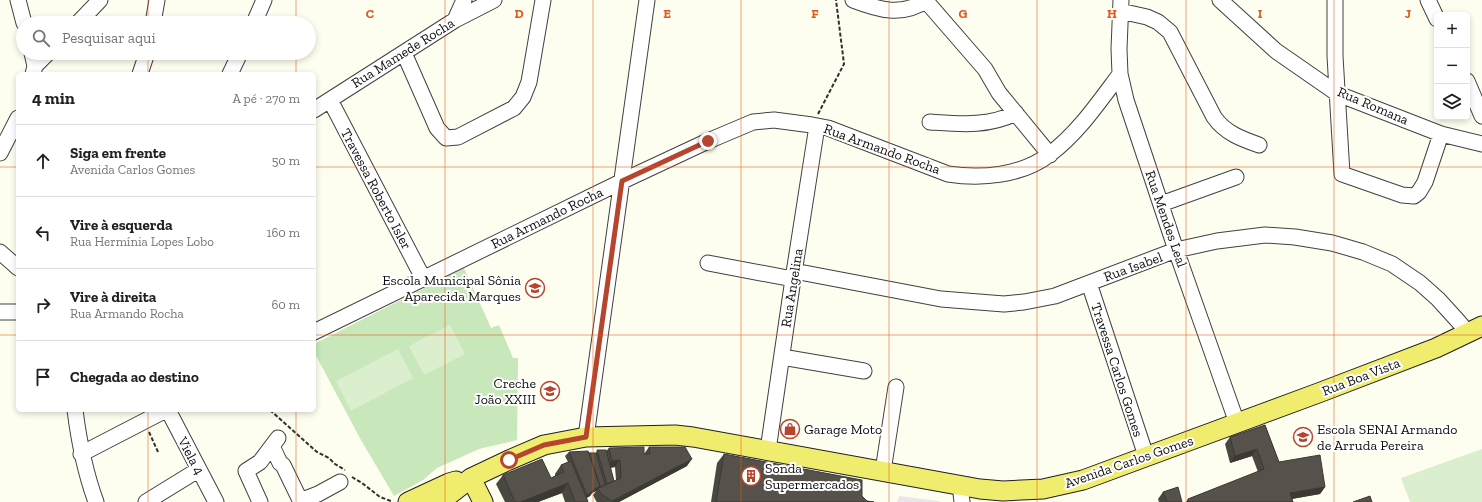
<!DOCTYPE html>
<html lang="pt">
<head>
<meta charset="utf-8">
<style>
	body { margin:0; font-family:"Zilla Slab",serif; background:#f2f2f2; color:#202124 }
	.controls { position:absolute; right:12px; top:12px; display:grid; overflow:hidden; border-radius:6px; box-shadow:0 2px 6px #0003 }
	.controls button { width:36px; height:36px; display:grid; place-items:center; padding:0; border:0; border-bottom:1px solid #e0e0e0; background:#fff; color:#202124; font:20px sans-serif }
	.stop { position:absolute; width:12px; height:12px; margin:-9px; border:3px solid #b6452e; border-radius:50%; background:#fff }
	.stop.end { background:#b6452e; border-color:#fff; box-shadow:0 1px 4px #0008 }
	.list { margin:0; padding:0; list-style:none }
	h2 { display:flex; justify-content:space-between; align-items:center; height:52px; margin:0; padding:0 16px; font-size:17px }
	h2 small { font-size:13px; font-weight:400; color:#757577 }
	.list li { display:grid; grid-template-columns:26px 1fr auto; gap:12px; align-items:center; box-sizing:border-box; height:72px; padding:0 16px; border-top:1px solid #e0e0e0 }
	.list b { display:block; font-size:15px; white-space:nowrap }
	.list p { margin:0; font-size:13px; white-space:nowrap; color:#757577 }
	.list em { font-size:13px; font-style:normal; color:#757577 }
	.icon { flex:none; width:22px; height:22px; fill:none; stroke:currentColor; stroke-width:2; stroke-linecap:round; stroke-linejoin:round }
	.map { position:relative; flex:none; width:1482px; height:502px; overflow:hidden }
	.search { position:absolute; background:#fff; box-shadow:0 2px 6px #0003; left:16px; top:16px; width:300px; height:44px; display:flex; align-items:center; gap:10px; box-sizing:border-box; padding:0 14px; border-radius:22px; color:#757577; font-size:15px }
	.panel { position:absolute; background:#fff; box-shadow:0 2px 6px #0003; left:16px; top:72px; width:300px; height:340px; border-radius:6px }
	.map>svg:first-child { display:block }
	.industrial { fill:#ece3eb }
	.green { fill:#c8e7bb }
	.pitch { fill:#dbeecd }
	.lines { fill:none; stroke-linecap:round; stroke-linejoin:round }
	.minor-casing { stroke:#414141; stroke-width:17 }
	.major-casing { stroke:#1f1f1f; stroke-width:21 }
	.path { stroke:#303030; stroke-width:2; stroke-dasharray:4 2; stroke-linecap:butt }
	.minor { stroke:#fff; stroke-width:15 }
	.major { stroke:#f0ed6e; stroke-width:19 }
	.wall { fill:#4a4740; fill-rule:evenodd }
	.shaded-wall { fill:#3c3934 }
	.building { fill:#56524b; stroke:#3c3934 }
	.route { stroke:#b6452e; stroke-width:5 }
	.grid { fill:none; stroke:#e8590c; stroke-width:1; stroke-opacity:0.55 }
	.labels { text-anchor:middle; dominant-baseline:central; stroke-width:4; stroke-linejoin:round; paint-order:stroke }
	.street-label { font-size:14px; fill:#0e0e0e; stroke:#fff }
	.poi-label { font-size:14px; fill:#0e0e0e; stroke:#fff; text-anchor:start }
	.grid-label { font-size:13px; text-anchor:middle; font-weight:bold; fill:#e8590c; stroke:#fff; stroke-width:4; stroke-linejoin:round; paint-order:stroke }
</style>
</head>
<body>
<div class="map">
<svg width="1482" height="502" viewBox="0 0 1482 502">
	<rect width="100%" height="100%" fill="#fefef0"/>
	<path class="industrial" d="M899 496 938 501 940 502H897Z"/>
	<path class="green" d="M464 268 491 328 499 325 513 358H518L517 440 479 449 437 468 423 480 394 496 361 440 314 352V344Z"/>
	<path class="pitch" d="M450 325 465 354 424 375 409 346Z
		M398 349 413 378 351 411 336 381Z
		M1482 449V502H1410L1401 478Z"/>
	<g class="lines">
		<g class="minor-casing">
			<path id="minor" d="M18 0 24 23
				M853 0C879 10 902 17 927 0
				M1121 0 1119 49 1120 74 1126 100 1176 250 1237 423
				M1220 0 1276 51 1338 94 1441 134 1482 144
				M1335 0V56L1342 174 1402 195 1414 196 1419 192 1425 182 1441 134
				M1428 0 1437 19
				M926 1 985 69 999 93 1050 155
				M1120 11 1147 17 1158 22 1170 32 1214 117C1225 133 1242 139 1259 145
				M455 20 464 0
				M78 23 100 0
				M153 23 157 0
				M254 23 264 0
				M32 53 35 66 33 74
				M404 53 437 128 446 138 458 137 514 108 523 97 529 82 543 0
				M35 66 48 53
				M140 74 147 53
				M230 74 240 53
				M1467 81 1482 116
				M330 100 423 278
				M314 110 455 20 494 0
				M930 122C960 124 988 127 1016 113
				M0 153 18 118
				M1161 204 1236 177
				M0 252 18 268
				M708 263 793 279
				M794 271 941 299 1004 304 1024 302 1055 296 1176 250 1217 241 1265 235 1295 237 1332 243 1363 252 1392 264 1420 283 1438 299 1458 321 1468 333
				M1089 283 1146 456
				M0 312H18
				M314 332 631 177 708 141 753 122 774 120 812 125 828 128 948 174C981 179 1022 176 1050 154 1078 133 1099 102 1120 74
				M782 357 864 371
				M75 410C79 442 85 472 96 502
				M168 410 216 502
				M586 437 647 0
				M272 446 280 463 283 465 301 502
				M768 450 793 279 817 126
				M81 454 166 410
				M883 471 896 387
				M960 485 962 502
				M300 501 318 494 340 482
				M146 502 198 470
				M260 502 246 471 260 462 278 438"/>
		</g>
		<g class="major-casing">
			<path id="major" d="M471 478 483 502
				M408 502 449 483 456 481
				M440 502 471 478 509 460 544 445 586 437 675 435 693 437 980 489 1003 491 1043 489 1083 480 1321 392 1436 348 1482 326"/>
		</g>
		<path class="path" d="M818 114 844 64 836 0
			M270 410 317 452 329 458 335 464 345 470
			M149 432 158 452
			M352 477 362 483 380 497 391 501"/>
		<use href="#minor" class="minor"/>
		<use href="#major" class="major"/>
	</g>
	<path class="wall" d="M1265 425 1279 462 1325 487 1320 494 1292 499 1293 502H1186L1188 499 1258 472 1252 456 1230 463 1225 444 1230 437Z
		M649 447 687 466 619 502H597L596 501 593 495 596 491 592 493 590 496 587 498 588 502H565L562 493 538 502H505L496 484 503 475 551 478 555 476V474L561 465 568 462 565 456 569 452 596 453 597 450 606 451 609 448 644 454ZM615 467 616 480 614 481 610 468Z
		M724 454 862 496 867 501 874 502H711L717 463Z
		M1163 492 1182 502H1159L1158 499Z"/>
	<path class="shaded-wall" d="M1257 449 1252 456 1230 463 1235 456Z
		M692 459 687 466 619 502H612Z
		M620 460 615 467 607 468 612 461Z
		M568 483 562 493 538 502H521Z
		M600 486 596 491 592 493 590 496 583 499 587 495 593 490Z
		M1325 487 1320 494 1285 500 1290 493Z"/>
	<path class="building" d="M1265 425 1279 462 1320 455 1325 487 1290 493 1293 502H1188V499L1264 469 1257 449 1235 456 1230 437Z
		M644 447V454H650L649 447H685L692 459 612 501 601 494 598 488 621 478 620 460 612 461 609 448Z
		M597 450H606L614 481 607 484Z
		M588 451 600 486 593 490V491L587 495 569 452Z
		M589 453H596L605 485 599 488 600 486Z
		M724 454 862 480V496L867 501 874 502H716Z
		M542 459 551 478 564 472 561 465 571 461 588 502H575L568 483 521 502H515L503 475Z
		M1178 487 1182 502H1167L1163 492Z
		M1370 496 1372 502H1353Z"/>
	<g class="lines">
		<path class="route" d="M509 460 544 445 586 437 622 181 708 141"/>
	</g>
	<path class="grid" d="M148 0V23M296 0V23M445 0V502M593 0V502M741 0V502M889 0V502M1037 0V502M1186 0V502M1334 0V502M148 53V74M296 53V74M0 167H18M314 167H1482M0 335H18M314 335H1482M148 410V502M296 410V502"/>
	<defs>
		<g id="school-ring" transform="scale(1)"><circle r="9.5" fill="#fff" stroke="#b6452e" stroke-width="1.5"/><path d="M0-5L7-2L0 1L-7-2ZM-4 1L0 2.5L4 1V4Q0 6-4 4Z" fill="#b6452e"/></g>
		<g id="shop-ring" transform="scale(1)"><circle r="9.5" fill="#fff" stroke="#b6452e" stroke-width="1.5"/><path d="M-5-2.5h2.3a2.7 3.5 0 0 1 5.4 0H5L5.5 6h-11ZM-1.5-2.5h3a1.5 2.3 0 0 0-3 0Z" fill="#b6452e"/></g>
		<g id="university-ring" transform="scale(1)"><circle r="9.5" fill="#fff" stroke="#b6452e" stroke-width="1.5"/><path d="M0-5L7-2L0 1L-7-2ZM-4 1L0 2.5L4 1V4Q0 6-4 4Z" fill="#b6452e"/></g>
		<g id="building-ring" transform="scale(1)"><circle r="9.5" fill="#fff" stroke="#b6452e" stroke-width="1.5"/><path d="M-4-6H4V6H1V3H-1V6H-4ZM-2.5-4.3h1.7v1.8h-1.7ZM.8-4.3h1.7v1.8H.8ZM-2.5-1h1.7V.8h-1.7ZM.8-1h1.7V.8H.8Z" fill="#b6452e"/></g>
	</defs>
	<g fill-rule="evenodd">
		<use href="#school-ring" x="535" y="288"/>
		<use href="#school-ring" x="550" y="391"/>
		<use href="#shop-ring" x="790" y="429"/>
		<use href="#university-ring" x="1303" y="437"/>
		<use href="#building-ring" x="751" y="476"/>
	</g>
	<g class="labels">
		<g class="street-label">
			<text transform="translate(403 53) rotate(-32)">Rua Mamede Rocha</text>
			<text transform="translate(1373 106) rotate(23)">Rua Romana</text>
			<text transform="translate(882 149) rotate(20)">Rua Armando Rocha</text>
			<text transform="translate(376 189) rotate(62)">Travessa Roberto Isler</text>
			<text transform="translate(547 218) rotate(-26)">Rua Armando Rocha</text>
			<text transform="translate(1166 219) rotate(71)">Rua Mendes Leal</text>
			<text transform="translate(1133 267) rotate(-20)">Rua Isabel</text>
			<text transform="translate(792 288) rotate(-81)">Rua Angelina</text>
			<text transform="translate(1117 370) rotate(72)">Travessa Carlos Gomes</text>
			<text transform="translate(1361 377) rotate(-21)">Rua Boa Vista</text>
			<text transform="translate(191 456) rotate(62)">Viela 4</text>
			<text transform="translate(1129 462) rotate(-19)">Avenida Carlos Gomes</text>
		</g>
		<g class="poi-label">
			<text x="521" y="280" text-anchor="end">Escola Municipal Sônia<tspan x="521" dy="16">Aparecida Marques</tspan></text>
			<text x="536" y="383" text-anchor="end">Creche<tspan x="536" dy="16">João XXIII</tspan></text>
			<text x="804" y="429">Garage Moto</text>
			<text x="1317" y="429">Escola SENAI Armando<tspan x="1317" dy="16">de Arruda Pereira</tspan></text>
			<text x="765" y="468">Sonda<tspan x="765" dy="16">Supermercados</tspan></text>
		</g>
	</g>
	<g class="grid-label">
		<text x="370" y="18">C</text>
		<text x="519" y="18">D</text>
		<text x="667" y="18">E</text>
		<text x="815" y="18">F</text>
		<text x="963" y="18">G</text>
		<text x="1112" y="18">H</text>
		<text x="1260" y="18">I</text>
		<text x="1408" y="18">J</text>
	</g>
</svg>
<div class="controls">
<button>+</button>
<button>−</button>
<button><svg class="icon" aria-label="layers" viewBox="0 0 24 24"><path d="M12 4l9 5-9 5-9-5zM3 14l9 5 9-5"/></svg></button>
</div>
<div class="stop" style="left:509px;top:460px"></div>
<div class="stop end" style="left:708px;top:141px"></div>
<div class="search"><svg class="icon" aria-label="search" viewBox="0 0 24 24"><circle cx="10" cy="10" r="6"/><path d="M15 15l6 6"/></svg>Pesquisar aqui</div>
<section class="panel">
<h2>4 min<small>A pé · 270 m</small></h2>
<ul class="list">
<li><svg class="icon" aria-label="ahead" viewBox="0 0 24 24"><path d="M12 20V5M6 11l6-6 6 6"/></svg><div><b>Siga em frente</b><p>Avenida Carlos Gomes</p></div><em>50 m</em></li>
<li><svg class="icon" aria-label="left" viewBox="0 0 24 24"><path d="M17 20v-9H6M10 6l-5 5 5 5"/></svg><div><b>Vire à esquerda</b><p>Rua Hermínia Lopes Lobo</p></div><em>160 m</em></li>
<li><svg class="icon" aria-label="right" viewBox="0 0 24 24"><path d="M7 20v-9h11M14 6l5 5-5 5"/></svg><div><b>Vire à direita</b><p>Rua Armando Rocha</p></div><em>60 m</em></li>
<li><svg class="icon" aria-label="arrive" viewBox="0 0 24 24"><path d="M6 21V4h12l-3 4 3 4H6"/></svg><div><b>Chegada ao destino</b></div></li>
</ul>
</section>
</div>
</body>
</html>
